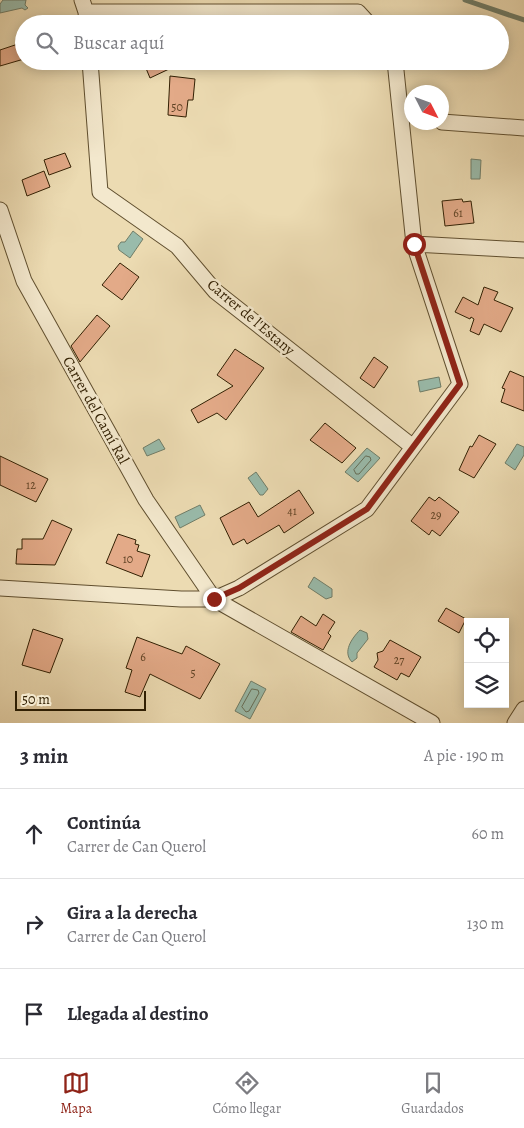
<!DOCTYPE html>
<html lang="es">
<head>
<meta charset="utf-8">
<style>
	body { margin:0; font-family:Alegreya,serif; background:#f2f2f3; color:#2b2b33 }
	.controls { position:absolute; right:15px; bottom:15px; display:grid; overflow:hidden; border-radius:0px; box-shadow:0 2px 12px #0003 }
	.controls button { width:45px; height:45px; display:grid; place-items:center; padding:0; border:0; border-bottom:1px solid #e1e1e2; background:#fff; color:#2b2b33; font:25px sans-serif }
	.compass { position:absolute; left:404px; top:85px; width:45px; height:45px; border-radius:50%; background:#fff; box-shadow:0 2px 12px #0003; rotate:132deg }
	.scale { position:absolute; left:15px; bottom:12px; width:131px; box-sizing:border-box; padding-left:5px; border:2px solid #322003; border-top:0; font-size:14px; line-height:18px; white-space:nowrap; color:#322003; -webkit-text-stroke:4px #f3e8cd; paint-order:stroke }
	.stop { position:absolute; width:15px; height:15px; margin:-11px; border:4px solid #8f2418; border-radius:50%; background:#fff }
	.stop.end { background:#8f2418; border-color:#fff; box-shadow:0 1px 5px #0008 }
	.list { margin:0; padding:0; list-style:none }
	h2 { display:flex; justify-content:space-between; align-items:center; height:65px; margin:0; padding:0 20px; font-size:21px }
	h2 small { font-size:16px; font-weight:400; color:#7c7c81 }
	.list li { display:grid; grid-template-columns:32px 1fr auto; gap:15px; align-items:center; box-sizing:border-box; height:90px; padding:0 20px; border-top:1px solid #e1e1e2 }
	.list b { display:block; font-size:19px; white-space:nowrap }
	.list p { margin:0; font-size:16px; white-space:nowrap; color:#7c7c81 }
	.list em { font-size:16px; font-style:normal; color:#7c7c81 }
	.icon { flex:none; width:28px; height:28px; fill:none; stroke:currentColor; stroke-width:2; stroke-linecap:round; stroke-linejoin:round }
	.map { position:relative; flex:none; width:524px; height:723px; overflow:hidden }
	.search { position:absolute; background:#fff; box-shadow:0 2px 12px #0003; left:15px; right:15px; top:15px; height:55px; display:flex; align-items:center; gap:12px; box-sizing:border-box; padding:0 18px; border-radius:28px; color:#7c7c81; font-size:19px }
	.sheet { height:335px; background:#fff }
	nav { display:flex; justify-content:space-around; align-items:center; box-sizing:border-box; height:70px; border-top:1px solid #e1e1e2; background:#fff; font-size:14px; color:#7c7c81 }
	nav a { display:grid; justify-items:center; gap:2px }
	nav .on { color:#8f2418 }
	.map>svg:first-child { display:block }
	.water { fill:#99bbab; stroke:#707d68 }
	.lines { fill:none; stroke-linecap:round; stroke-linejoin:round }
	.shore { stroke:#666e57; stroke-width:1 }
	.stream { stroke:#707d68; stroke-width:5 }
	.building { fill:#e3aa88; stroke:#322003 }
	.street-casing { stroke:#604f2f; stroke-width:17 }
	.street { stroke:#f3e8cd; stroke-width:15 }
	.route { stroke:#8f2418; stroke-width:6 }
	.labels { text-anchor:middle; dominant-baseline:central; stroke-width:5; stroke-linejoin:round; paint-order:stroke }
	.number-label { font-size:12px; fill:#5e4224 }
	.street-label { font-size:15px; fill:#322003; stroke:#f3e8cd }
</style>
</head>
<body>
<div class="map">
<svg width="524" height="723" viewBox="0 0 524 723">
	<rect width="100%" height="100%" fill="#ecdbb2"/>
	<filter id="stains"><feTurbulence type="fractalNoise" baseFrequency=".004" numOctaves="4"/><feColorMatrix values="0 0 0 0 .2 0 0 0 0 .09 0 0 0 0 .02 0 0 0 .5 -.17"/></filter>
	<radialGradient id="worn" r=".72"><stop offset=".6" stop-color="#630" stop-opacity="0"/><stop offset="1" stop-color="#630" stop-opacity=".3"/></radialGradient>
	<path class="water" d="M3 0H26L25 5 28 8 25 10 22 8 0 13V4Z
		M471 159 481 160 480 179H471Z
		M133 231 143 239 130 258 119 250 118 246 121 242H125Z
		M439 377 441 387 420 392 418 381Z
		M159 439 165 449 147 456 143 448Z
		M517 444 524 447V455L515 470 505 463Z
		M367 448 380 458 358 482 345 472Z
		M256 472 268 489 263 495H260L248 478Z
		M200 505 205 515 180 528 175 517Z
		M314 577 332 589V597L326 599 308 587Z
		M360 630 367 633 368 639 357 653V658L352 662C342 652 352 638 360 630Z
		M251 681 266 689 250 719 235 711Z"/>
	<g class="lines">
		<path class="shore" d="M366 456 370 457 371 460 359 474H356L354 470Z
			M252 689 258 690 259 693 249 711 246 712 242 707Z"/>
		<path class="stream" d="M465 0 524 20"/>
	</g>
	<path class="building" d="M24 42V59L0 66V50Z
		M143 61H186L150 78Z
		M170 76 195 79 193 100H188L186 117 168 115Z
		M65 153 71 167 49 175 44 160Z
		M44 171 50 187 27 196 22 180Z
		M462 199 463 202 471 201 474 223 445 226 442 201Z
		M120 263 139 277 122 300 102 285Z
		M484 287 498 292 494 300 513 308 501 332 484 324 479 335 470 331 474 319 471 317 470 319 455 312 463 297 478 305Z
		M97 315 110 326 80 362 71 346Z
		M235 349 264 368 226 420 217 413 198 423 191 410 233 386 217 375Z
		M374 357 388 367 374 388 360 378Z
		M510 371 524 377V411L501 402 505 389 502 388Z
		M325 423 356 448 342 463 310 440Z
		M479 435 496 444 474 478 459 470 470 446 472 447Z
		M0 456 48 479 36 502 0 485Z
		M299 490 314 513 284 533 279 525 247 544 244 539 233 545 220 518 249 502 258 517Z
		M429 497 435 501 439 497 459 512 440 536 432 530 429 535 411 521Z
		M52 520 72 529 55 565 16 564 17 549H22V539H43Z
		M118 534 136 540 135 544 139 545 137 551 150 555 142 577 106 563Z
		M446 608 466 619 459 633 438 621Z
		M323 614 335 622 328 633 331 636 323 650 291 632 301 616 316 626Z
		M33 629 63 639 50 673 22 665Z
		M137 637 182 654 186 646 220 664 200 699 150 674 140 697 125 692 132 670 126 668Z
		M390 640 421 657 409 677 401 673 397 680 374 667 378 660 377 653 383 651Z"/>
	<g class="lines">
		<g class="street-casing">
			<path id="street" d="M82 0 86 12 87 24
				M86 12H358L369 24
				M90 61 100 192 177 246 215 291 413 447
				M442 122 524 128
				M0 210 24 281 146 500 214 599
				M414 244 524 250
				M0 588 181 599H214L432 723
				M214 599 239 588 367 509 460 384 414 244 395 61
				M515 723 524 709"/>
		</g>
		<use href="#street" class="street"/>
	</g>
	<g class="lines">
		<path class="route" d="M214 599 239 588 367 509 460 384 414 244"/>
	</g>
	<g class="labels">
		<g class="number-label">
			<text x="177" y="107">50</text>
			<text x="458" y="213">61</text>
			<text x="31" y="485">12</text>
			<text x="292" y="511">41</text>
			<text x="436" y="515">29</text>
			<text x="128" y="559">10</text>
			<text x="143" y="657">6</text>
			<text x="399" y="660">27</text>
			<text x="193" y="673">5</text>
		</g>
		<g class="street-label">
			<text transform="translate(251 317) rotate(40)">Carrer de l'Estany</text>
			<text transform="translate(96 410) rotate(61)">Carrer del Camí Ral</text>
		</g>
	</g>
	<rect width="100%" height="100%" filter="url(#stains)"/>
	<rect width="100%" height="100%" fill="url(#worn)"/>
</svg>
<div class="controls">
<button><svg class="icon" aria-label="locate" viewBox="0 0 24 24"><circle cx="12" cy="12" r="6"/><path d="M12 2v4M12 18v4M2 12h4M18 12h4"/></svg></button>
<button><svg class="icon" aria-label="layers" viewBox="0 0 24 24"><path d="M12 4l9 5-9 5-9-5zM3 14l9 5 9-5"/></svg></button>
</div>
<svg class="compass" viewBox="-18 -18 36 36"><path d="M0-13l5 13h-10z" fill="#e53935"/><path d="M0 13l5-13h-10z" fill="#7c7c81"/></svg>
<div class="scale">50 m</div>
<div class="stop" style="left:414px;top:244px"></div>
<div class="stop end" style="left:214px;top:599px"></div>
<div class="search"><svg class="icon" aria-label="search" viewBox="0 0 24 24"><circle cx="10" cy="10" r="6"/><path d="M15 15l6 6"/></svg>Buscar aquí</div>
</div>
<section class="sheet">
<h2>3 min<small>A pie · 190 m</small></h2>
<ul class="list">
<li><svg class="icon" aria-label="ahead" viewBox="0 0 24 24"><path d="M12 20V5M6 11l6-6 6 6"/></svg><div><b>Continúa</b><p>Carrer de Can Querol</p></div><em>60 m</em></li>
<li><svg class="icon" aria-label="right" viewBox="0 0 24 24"><path d="M7 20v-9h11M14 6l5 5-5 5"/></svg><div><b>Gira a la derecha</b><p>Carrer de Can Querol</p></div><em>130 m</em></li>
<li><svg class="icon" aria-label="arrive" viewBox="0 0 24 24"><path d="M6 21V4h12l-3 4 3 4H6"/></svg><div><b>Llegada al destino</b></div></li>
</ul>
</section>
<nav>
<a class="on"><svg class="icon" aria-label="map" viewBox="0 0 24 24"><path d="M3 6l6-2 6 2 6-2v14l-6 2-6-2-6 2zM9 4v14M15 6v14"/></svg>Mapa</a>
<a><svg class="icon" aria-label="directions" viewBox="0 0 24 24"><path d="M12 3l9 9-9 9-9-9zM9 14v-3h6M13 9l2 2-2 2"/></svg>Cómo llegar</a>
<a><svg class="icon" aria-label="saved" viewBox="0 0 24 24"><path d="M7 4h10v16l-5-4-5 4z"/></svg>Guardados</a>
</nav>
</body>
</html>
